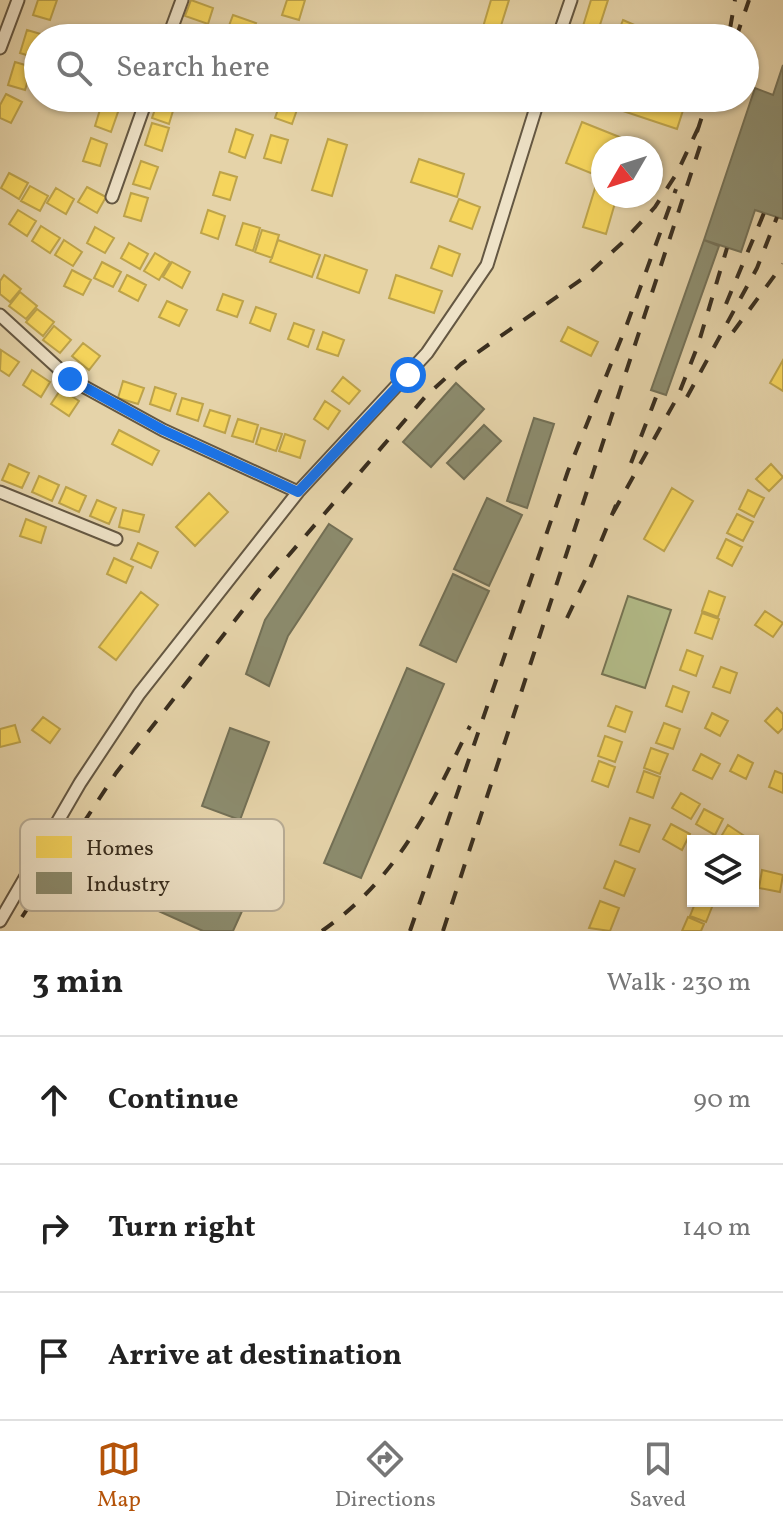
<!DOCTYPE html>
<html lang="en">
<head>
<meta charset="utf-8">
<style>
	body { margin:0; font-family:Vollkorn,serif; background:#f6f6f6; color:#222 }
	.controls { position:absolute; right:24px; bottom:24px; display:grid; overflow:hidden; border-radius:0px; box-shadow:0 2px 6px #0004 }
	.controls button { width:72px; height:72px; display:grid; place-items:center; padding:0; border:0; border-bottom:2px solid #e0e0e0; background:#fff; color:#222; font:40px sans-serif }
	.compass { position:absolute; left:591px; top:136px; width:72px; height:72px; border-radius:50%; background:#fff; box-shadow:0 2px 6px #0004; rotate:231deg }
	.stop { position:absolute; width:24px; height:24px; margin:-18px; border:6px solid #1a73e8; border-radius:50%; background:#fff }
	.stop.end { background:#1a73e8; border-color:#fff; box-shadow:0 2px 8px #0008 }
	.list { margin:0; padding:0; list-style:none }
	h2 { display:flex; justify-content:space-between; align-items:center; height:104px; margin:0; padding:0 32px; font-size:34px }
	h2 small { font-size:26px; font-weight:400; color:#767676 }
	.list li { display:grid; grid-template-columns:52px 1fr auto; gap:24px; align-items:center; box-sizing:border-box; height:128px; padding:0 32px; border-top:2px solid #e0e0e0 }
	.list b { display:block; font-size:30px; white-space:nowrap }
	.list em { font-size:26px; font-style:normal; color:#767676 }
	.icon { flex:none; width:44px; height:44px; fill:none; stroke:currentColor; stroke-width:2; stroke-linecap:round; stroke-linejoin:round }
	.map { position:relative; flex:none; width:783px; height:931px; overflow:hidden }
	.search { position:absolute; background:#fff; box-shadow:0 2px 6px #0004; left:24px; right:24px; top:24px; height:88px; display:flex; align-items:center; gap:20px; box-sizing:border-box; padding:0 28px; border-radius:44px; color:#767676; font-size:30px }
	.sheet { height:488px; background:#fff }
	nav { display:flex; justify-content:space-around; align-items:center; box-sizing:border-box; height:112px; border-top:2px solid #e0e0e0; background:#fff; font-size:22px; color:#767676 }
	nav a { display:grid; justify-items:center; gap:4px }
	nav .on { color:#b45309 }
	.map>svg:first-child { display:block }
	.green { fill:#b3bc89; stroke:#767554; stroke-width:2 }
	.homes { fill:#f6d55c; stroke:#bda34a; stroke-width:2 }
	.industry { fill:#8c8c6e; stroke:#737056; stroke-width:2 }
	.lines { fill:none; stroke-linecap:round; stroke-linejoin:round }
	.street-casing { stroke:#645742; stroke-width:15 }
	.street { stroke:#eee2c7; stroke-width:11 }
	.rail { stroke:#392e1f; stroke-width:4; stroke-dasharray:14 14; stroke-linecap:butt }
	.route { stroke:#1a73e8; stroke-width:10 }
	.key { fill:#eee2c7; stroke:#b8ac95; stroke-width:2 }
	.key-label { font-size:22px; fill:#392e1f }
</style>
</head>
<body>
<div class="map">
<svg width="783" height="931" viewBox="0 0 783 931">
	<rect width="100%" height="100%" fill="#e5d3a9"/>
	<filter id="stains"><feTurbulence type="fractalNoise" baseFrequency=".0025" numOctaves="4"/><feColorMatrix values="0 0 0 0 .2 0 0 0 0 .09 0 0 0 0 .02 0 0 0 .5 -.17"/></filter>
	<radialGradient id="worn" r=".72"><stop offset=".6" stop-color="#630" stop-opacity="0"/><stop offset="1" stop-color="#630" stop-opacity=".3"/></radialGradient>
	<path class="green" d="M628 596 671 610 645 688 602 674Z"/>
	<path class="homes" d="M38 0H57L50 20 33 15Z
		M191 0 213 8 208 24 185 16Z
		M287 0H305L299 20 282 15Z
		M491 0H509L499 32 483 27Z
		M591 0H608L598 31 583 26Z
		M233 15 256 23 250 38 227 31Z
		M623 20 664 38H616Z
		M27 30 44 35 43 38H38L36 58 20 53Z
		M15 62 32 67 25 90 8 85Z
		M6 94 22 102 11 123 0 118V105Z
		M159 98 176 101 169 124 152 118Z
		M282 98 300 101 292 124 275 118Z
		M584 98H687L677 129Z
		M102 103 119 109 111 132 95 126Z
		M582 122 647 148H603V178L566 163Z
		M152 123 169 128 162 151 145 145Z
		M236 129 253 135 245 158 229 152Z
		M271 135 288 140 281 163 264 158Z
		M91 138 107 144 100 166 83 161Z
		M328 139 347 145 332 196 312 190Z
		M419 159 464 174 457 197 411 182Z
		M141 161 158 167 150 189 133 184Z
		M220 172 237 177 230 200 213 195Z
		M9 173 28 183 19 199 1 188Z
		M596 185 603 187V196H617L606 234 583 227Z
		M30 186 48 196 40 211 21 201Z
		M87 187 106 197 97 213 78 202Z
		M56 188 74 199 66 214 47 203Z
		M131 193 148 198 141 221 124 216Z
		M459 199 480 207 472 229 450 221Z
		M18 210 36 221 27 236 9 224Z
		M208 210 225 216 218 239 201 233Z
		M243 223 260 228 253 251 236 245Z
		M41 226 60 238 50 253 32 241Z
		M95 227 114 238 105 253 87 243Z
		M262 230 279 235 272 258 255 252Z
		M64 240 82 252 73 266 55 255Z
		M278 240 320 255 312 277 270 262Z
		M129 243 148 254 140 269 121 258Z
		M439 246 460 254 452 276 431 268Z
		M155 253 170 262 159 280 144 271Z
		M325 255 367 270 359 293 317 278Z
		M102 262 121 272 113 287 94 278Z
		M172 262 190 272 182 288 163 277Z
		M72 270 91 280 83 295 64 286Z
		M4 275 21 289 10 302 0 294V281Z
		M127 275 146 285 138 301 119 291Z
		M396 275 442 291 434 313 389 298Z
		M20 292 37 306 26 319 9 306Z
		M223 294 243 301 237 317 217 310Z
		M167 301 187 310 179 326 159 317Z
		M256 307 276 314 270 331 250 323Z
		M37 309 54 322 43 336 26 322Z
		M294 323 314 330 308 347 288 339Z
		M54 326 71 340 60 353 43 340Z
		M568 327 598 342 591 356 561 341Z
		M323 332 344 340 338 356 317 349Z
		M83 343 100 356 89 370 72 356Z
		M1 350 19 362 9 376 0 370Z
		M783 360V391L770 383Z
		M32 370 50 382 41 397 23 385Z
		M343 377 360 391 349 404 332 391Z
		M123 381 144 388 138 404 118 398Z
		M155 387 176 394 170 411 150 404Z
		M61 389 79 401 69 416 51 404Z
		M182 398 203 404 198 421 177 414Z
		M325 401 340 411 328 429 314 419Z
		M210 410 230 416 225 433 204 426Z
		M238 419 258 425 253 442 232 436Z
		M261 428 282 434 276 451 256 444Z
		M119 430 159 451 152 465 112 444Z
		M285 434 305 441 300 458 279 451Z
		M9 464 29 473 22 488 2 480Z
		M771 464 783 477 769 491 756 479Z
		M39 476 59 485 52 501 32 492Z
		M66 487 86 496 79 512 59 503Z
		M672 488 693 501 664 551 644 539Z
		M748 490 764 498 754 517 739 509Z
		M209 493 228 512 195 546 176 527Z
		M97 500 116 508 109 524 90 516Z
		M123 510 144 515 139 532 119 527Z
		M737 514 753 522 743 541 727 533Z
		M26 519 46 527 41 543 20 536Z
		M726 539 742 547 732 566 717 558Z
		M138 543 158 552 151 568 131 559Z
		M114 558 133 567 126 583 107 574Z
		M709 591 725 597 718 617 702 611Z
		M141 592 158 605 116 660 99 647Z
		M765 611 783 623 773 637 755 625Z
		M702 613 719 619 712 639 695 633Z
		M687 650 703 656 696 676 680 670Z
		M721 667 737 673 730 693 713 687Z
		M673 686 689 692 682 712 666 706Z
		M616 706 632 712 625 732 608 726Z
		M777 708 783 714V728L778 733 765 721Z
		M712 713 728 721 720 736 705 728Z
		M43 717 60 729 50 743 32 730Z
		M664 723 680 729 673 749 656 743Z
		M15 725 20 742 0 747V729Z
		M605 736 622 742 615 762 598 756Z
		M651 748 668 754 660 774 644 768Z
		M701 754 720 764 712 779 693 770Z
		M738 755 753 763 746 779 730 771Z
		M599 761 615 767 608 787 592 781Z
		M644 771 660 777 653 798 637 792Z
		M775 771 783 774V793L769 787Z
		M681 793 700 804 691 819 672 808Z
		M704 809 723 819 715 835 696 824Z
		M630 818 650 825 639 852 620 845Z
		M671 824 690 834 682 850 663 839Z
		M728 825 746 837 744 841 719 840Z
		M615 861 635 869 624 896 604 888Z
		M762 870 783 875 780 892 759 888Z
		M600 901 619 908 610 931 589 928Z
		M696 901 714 902 706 922 690 916Z
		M688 917 704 924 701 931H682Z"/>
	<path class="industry" d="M783 65V219L755 210 741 252 704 240 755 88 773 95Z
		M704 240 719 246 666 395 651 390Z
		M456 383 484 409 431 467 403 442Z
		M534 418 554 424 527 508 507 501Z
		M484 425 501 441 464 479 447 463Z
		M487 498 522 515 489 586 454 569Z
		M329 524 352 539 288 636 269 686 246 674 265 620Z
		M453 574 489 591 456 662 420 645Z
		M407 668 444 684 361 878 324 863Z
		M230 728 269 742 240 820 202 806Z
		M131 858 243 909 233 931H203L116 892Z"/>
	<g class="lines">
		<g class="street-casing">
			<path id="street" d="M168 38 182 0
				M558 38 571 0
				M0 48 18 0
				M112 197 147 98
				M0 315 70 379 163 430 298 492
				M0 492 116 539
				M0 921 80 783 139 694 298 492 427 353 487 265 539 98"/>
		</g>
		<use href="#street" class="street"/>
		<path class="rail" d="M730 29 735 0
			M736 38 749 0
			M697 132 708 98
			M726 304 764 213
			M733 332 783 264
			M687 397 757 268 777 217
			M631 463 658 392
			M613 513 678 396 698 345 727 248
			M567 618 586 578 616 505
			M22 917 116 773 257 592 425 397 461 364 585 277 622 243 655 207 677 173 701 122
			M322 931C399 877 430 807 470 726
			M410 931 568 471 627 324 676 189
			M443 931 702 140"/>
	</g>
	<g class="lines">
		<path class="route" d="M70 379 163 430 298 492 408 375"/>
	</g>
	<rect x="20" y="819" width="264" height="92" rx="12" class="key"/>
	<rect x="36" y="836" width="36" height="22" fill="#f6d55c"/>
	<rect x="36" y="872" width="36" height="22" fill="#8c8c6e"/>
	<g class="key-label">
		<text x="86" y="855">Homes</text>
		<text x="86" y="891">Industry</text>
	</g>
	<rect width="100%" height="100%" filter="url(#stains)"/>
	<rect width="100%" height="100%" fill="url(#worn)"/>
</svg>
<div class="controls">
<button><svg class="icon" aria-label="layers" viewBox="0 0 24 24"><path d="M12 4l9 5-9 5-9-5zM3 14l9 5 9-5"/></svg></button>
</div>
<svg class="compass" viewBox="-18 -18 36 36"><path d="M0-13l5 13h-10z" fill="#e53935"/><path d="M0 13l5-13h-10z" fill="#767676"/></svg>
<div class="stop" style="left:408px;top:375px"></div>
<div class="stop end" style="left:70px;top:379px"></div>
<div class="search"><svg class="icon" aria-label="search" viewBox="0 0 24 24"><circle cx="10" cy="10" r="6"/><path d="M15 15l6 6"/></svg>Search here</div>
</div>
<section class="sheet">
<h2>3 min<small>Walk · 230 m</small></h2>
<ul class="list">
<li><svg class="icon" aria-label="ahead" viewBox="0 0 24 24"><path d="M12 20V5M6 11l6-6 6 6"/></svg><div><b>Continue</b></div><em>90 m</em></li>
<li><svg class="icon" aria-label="right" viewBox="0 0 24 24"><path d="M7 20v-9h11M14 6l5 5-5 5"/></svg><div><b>Turn right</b></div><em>140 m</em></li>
<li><svg class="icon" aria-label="arrive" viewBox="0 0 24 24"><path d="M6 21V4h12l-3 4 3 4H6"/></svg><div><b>Arrive at destination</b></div></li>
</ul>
</section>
<nav>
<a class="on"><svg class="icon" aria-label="map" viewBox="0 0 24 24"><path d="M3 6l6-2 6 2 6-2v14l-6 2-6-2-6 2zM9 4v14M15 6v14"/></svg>Map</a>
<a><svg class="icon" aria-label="directions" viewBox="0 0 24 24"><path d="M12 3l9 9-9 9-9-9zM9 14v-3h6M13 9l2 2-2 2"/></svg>Directions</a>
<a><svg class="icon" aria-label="saved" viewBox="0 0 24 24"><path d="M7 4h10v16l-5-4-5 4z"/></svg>Saved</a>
</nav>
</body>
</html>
